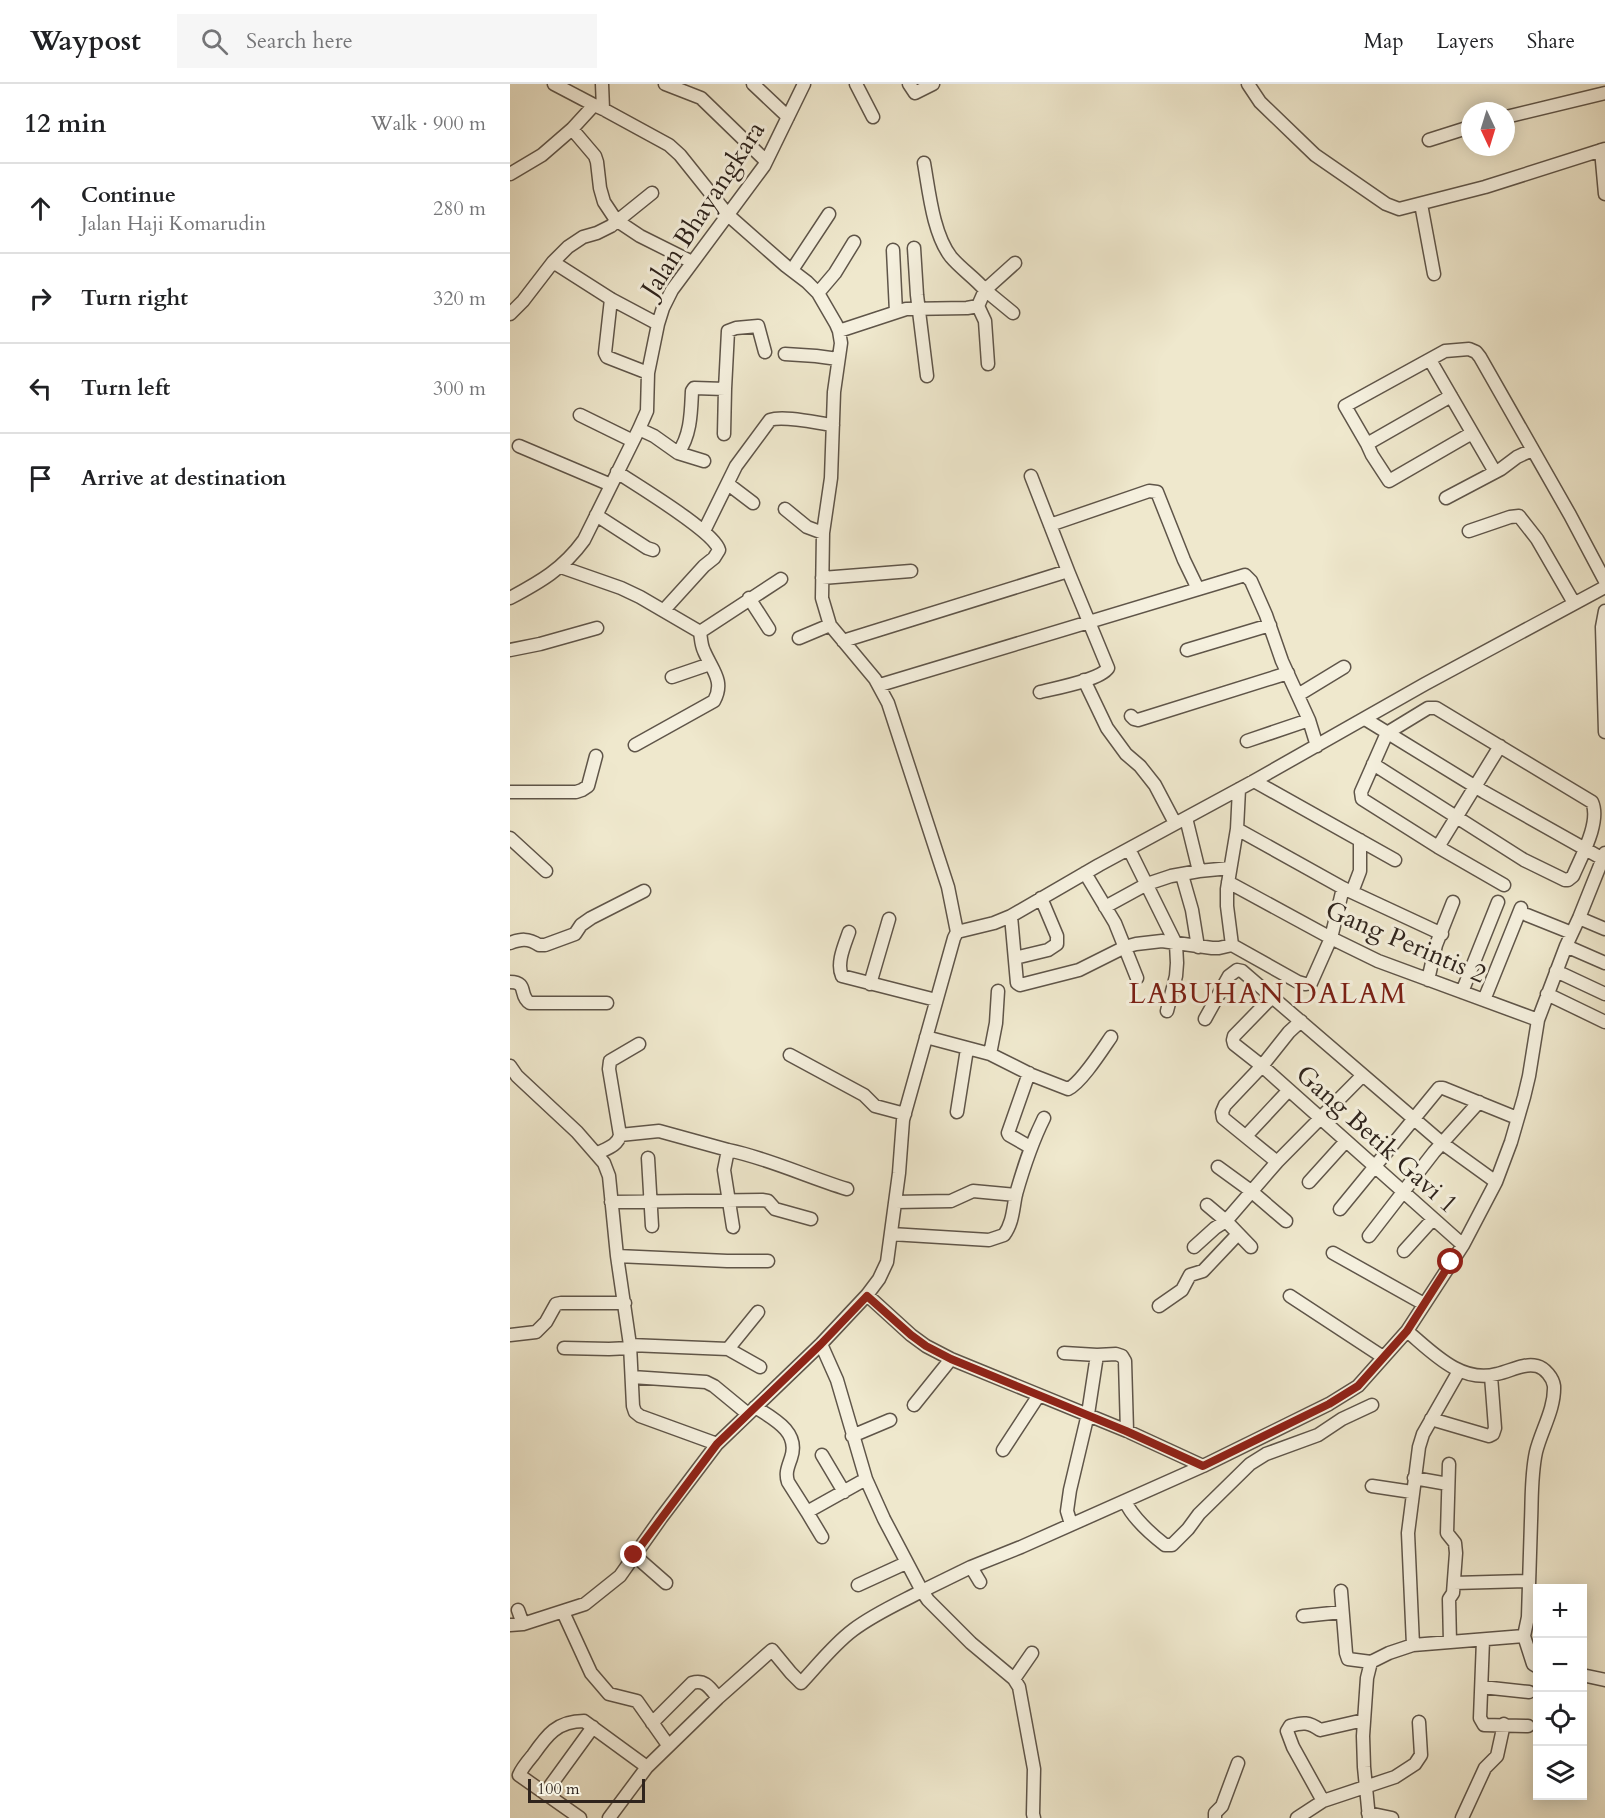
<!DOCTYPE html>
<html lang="en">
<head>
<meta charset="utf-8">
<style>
	body { margin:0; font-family:Cardo,serif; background:#f6f6f6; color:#202124 }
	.controls { position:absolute; right:18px; bottom:18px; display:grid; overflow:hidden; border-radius:0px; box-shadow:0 3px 15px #0003 }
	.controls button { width:54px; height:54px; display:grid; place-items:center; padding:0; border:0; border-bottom:2px solid #e0e0e0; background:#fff; color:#202124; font:30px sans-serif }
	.compass { position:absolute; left:951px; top:18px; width:54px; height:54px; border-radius:50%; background:#fff; box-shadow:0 3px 15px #0003; rotate:176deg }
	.scale { position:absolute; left:18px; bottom:15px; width:117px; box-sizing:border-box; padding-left:6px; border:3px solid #2f241d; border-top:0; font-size:16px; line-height:21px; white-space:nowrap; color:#2f241d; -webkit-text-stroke:4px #f5f0de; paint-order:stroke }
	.stop { position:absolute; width:18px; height:18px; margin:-14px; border:4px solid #8f2418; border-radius:50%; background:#fff }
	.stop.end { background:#8f2418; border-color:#fff; box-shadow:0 2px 6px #0008 }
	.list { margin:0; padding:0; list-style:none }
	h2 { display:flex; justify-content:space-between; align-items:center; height:78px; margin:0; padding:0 24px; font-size:26px }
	h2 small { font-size:20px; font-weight:400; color:#757577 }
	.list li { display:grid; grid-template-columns:39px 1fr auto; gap:18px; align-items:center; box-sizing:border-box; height:90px; padding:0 24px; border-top:2px solid #e0e0e0 }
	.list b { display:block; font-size:22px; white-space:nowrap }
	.list p { margin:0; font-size:20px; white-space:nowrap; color:#757577 }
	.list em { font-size:20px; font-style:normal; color:#757577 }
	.icon { flex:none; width:33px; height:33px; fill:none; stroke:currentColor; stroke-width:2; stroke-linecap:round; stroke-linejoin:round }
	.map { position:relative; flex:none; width:1095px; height:1734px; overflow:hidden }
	header { display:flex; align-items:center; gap:36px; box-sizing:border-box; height:84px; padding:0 30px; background:#fff; border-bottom:2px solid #e0e0e0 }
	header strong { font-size:28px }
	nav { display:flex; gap:33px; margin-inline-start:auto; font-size:21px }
	.search { width:420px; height:54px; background:#f6f6f6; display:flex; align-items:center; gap:15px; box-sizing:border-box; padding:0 21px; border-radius:0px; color:#757577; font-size:22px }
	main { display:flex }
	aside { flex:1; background:#fff }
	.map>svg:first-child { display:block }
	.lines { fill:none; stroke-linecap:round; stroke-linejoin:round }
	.minor-casing { stroke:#5f5549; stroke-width:15 }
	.minor { stroke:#f5f0de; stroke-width:12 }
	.route { stroke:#8f2418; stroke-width:8 }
	.labels { text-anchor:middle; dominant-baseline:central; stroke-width:6; stroke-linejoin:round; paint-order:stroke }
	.street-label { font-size:26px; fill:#2f241d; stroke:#f5f0de }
	.quarter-label { font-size:28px; letter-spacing:1.5px; fill:#7a1f14; stroke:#f5f0de }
</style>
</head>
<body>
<header>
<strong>Waypost</strong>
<div class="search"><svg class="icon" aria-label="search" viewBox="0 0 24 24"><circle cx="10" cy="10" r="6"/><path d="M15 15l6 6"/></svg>Search here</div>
<nav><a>Map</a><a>Layers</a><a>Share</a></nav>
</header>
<main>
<aside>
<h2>12 min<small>Walk · 900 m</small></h2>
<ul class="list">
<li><svg class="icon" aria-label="ahead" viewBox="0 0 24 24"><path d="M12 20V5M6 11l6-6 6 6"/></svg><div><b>Continue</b><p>Jalan Haji Komarudin</p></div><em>280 m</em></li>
<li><svg class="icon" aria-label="right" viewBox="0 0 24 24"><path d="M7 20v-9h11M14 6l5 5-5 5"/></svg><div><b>Turn right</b></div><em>320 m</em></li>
<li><svg class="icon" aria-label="left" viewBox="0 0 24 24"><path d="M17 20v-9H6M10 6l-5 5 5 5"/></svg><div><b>Turn left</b></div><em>300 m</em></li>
<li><svg class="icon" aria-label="arrive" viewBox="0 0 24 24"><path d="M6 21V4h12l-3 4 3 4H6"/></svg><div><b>Arrive at destination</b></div></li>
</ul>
</aside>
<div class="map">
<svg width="1095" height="1734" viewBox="0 0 1095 1734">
	<rect width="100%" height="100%" fill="#efe8cd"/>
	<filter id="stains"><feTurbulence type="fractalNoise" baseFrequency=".00333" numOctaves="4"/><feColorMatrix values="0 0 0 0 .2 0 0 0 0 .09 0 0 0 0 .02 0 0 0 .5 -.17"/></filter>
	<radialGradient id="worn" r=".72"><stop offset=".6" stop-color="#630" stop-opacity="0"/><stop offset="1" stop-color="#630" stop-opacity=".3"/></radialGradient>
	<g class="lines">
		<g class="minor-casing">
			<path id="minor" d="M44 0 84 21 93 25 159 61 170 71 218 131 276 182 297 198 308 209 326 240 329 247 331 259 324 308 321 394 313 449 312 514 320 541 365 595 378 619 438 803 447 848
				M92 0 93 25
				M155 0 191 14 256 77
				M243 0 278 33
				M346 0 363 33
				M399 0 405 9 423 0
				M738 0 750 18 805 71 876 120 889 125 975 103 1095 65
				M996 33 1095 9
				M62 45 85 72 87 78 90 104 94 118 106 136 130 152 182 178
				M919 56 960 43
				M1091 66 1095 110
				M0 90 32 71 62 45 84 21
				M911 120 924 190
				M404 164 407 211 417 292
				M383 166 386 228
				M43 178 101 215 148 240
				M282 186 319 130
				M308 209 325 189 344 158
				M101 215 95 269 97 273 102 275 138 289
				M468 222 475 237 478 280
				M503 229 475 206 505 179
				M0 230 13 217 43 178 58 163 73 153 87 149 101 142 142 109
				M329 247 396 225 457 224 468 222 475 206C465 194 451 185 441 173 423 150 419 107 414 79
				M275 270 306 272 328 275
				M920 276 985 388
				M215 305 218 247 226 244 248 242 255 268
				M941 312 857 360 862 371 879 397 962 349
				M70 331 123 357
				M129 345 144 352 168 369 194 377
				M857 360 835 322 935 267 959 265 966 268 970 273 1060 431 1095 497
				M9 362 101 401
				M168 369C181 351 181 328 182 307L184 304 215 305 214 350
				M107 388C126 401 204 447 209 466L204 474 194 482 154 526
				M521 392 558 487
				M218 400 243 419
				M936 414 991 385 1007 373 1022 366
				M275 425 297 443 313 449
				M86 431 137 464 143 466
				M540 441 639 407 647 408 674 476 688 505
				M194 447 226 382 260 336C273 331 307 339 323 341
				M959 447 1000 433 1009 432 1027 455 1064 519
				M51 483 111 504 130 513 190 548 271 495
				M312 494 401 487
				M0 514C30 498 53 485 74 456L129 345 137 327 138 289 148 240 153 224 162 206 254 82 294 0
				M239 514 259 545
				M1095 527 1092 543 1095 648
				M289 554 320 541
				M333 557 558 487 598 584C590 596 546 604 530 608
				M0 566 30 560 87 544
				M677 566 760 541
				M162 593 200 580
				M574 596 597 644 616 670 630 682 645 701 665 739
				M370 601 735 491 741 497 756 531 772 577 799 636 807 662
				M788 611 834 583
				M621 632 624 635 628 636 778 589
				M855 635 974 708 1093 775
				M877 649 851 708 852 715 928 763 994 801
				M737 657 799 636
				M125 661 204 617C215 597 202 586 194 567 191 561 191 554 190 548
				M863 680 1014 776 1055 796H1058L1063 792C1071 773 1091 738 1082 718L926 624H918L877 649
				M744 697 885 776
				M0 708H66L72 706 78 702 86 672
				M727 745 833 804 932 850
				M0 754 36 787
				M928 763 990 662
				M619 765 666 860 667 879 666 892 657 927
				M689 787 720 784
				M575 789 605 839 627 894
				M672 791 682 826 688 863
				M718 798 821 854 868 877 1028 936
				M842 808 850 787V756
				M595 823 637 800 661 792 689 787 676 734
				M1017 831 1062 849
				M501 832 507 899 510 901 569 886 615 863 626 860 652 857 702 864H709L722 861 788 898 795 900 801 899 821 854 833 804
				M1069 834 1095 845
				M339 848C335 860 326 879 332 892L426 916
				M0 859C11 855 18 854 29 861H35L65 850 71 841 81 834 134 807
				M722 861 717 822V805L727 745 729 705
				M1056 862 1095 879
				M505 874 538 866 547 860V852L531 814
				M1046 887 1095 910
				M918 896 926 861 943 818
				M0 898C19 898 8 912 20 919H97
				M360 900 379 835
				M952 908 988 818
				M1037 910 1095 938
				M762 913 724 952 723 956 724 960 752 982 953 1161
				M974 916 1011 824
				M695 935 719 892 727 886 732 887 932 1059 986 1098
				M416 953 480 970 522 991 558 1005C571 999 592 966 601 953
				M480 970 486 939 488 907
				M280 971 354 1011 365 1022 395 1030
				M0 982 7 992 67 1048 94 1079 99 1092 107 1172 120 1261 123 1322 125 1328 130 1332 207 1360
				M519 989 498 1049 499 1051 520 1063
				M447 1028 457 965
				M110 1051 149 1047 218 1066
				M736 1052 778 1007
				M86 1070C95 1065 108 1062 110 1051L99 985 100 977 129 960
				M138 1074 142 1142
				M767 1078 713 1034 712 1028 715 1021 752 982 779 948 791 937
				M708 1083 741 1107 776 1137
				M799 1098 836 1057
				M101 1118 252 1116 258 1117 265 1125 301 1135
				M385 1118 441 1117 463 1107 506 1111
				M830 1125 929 1004H933L1007 1034
				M223 1143 214 1086 218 1066C258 1074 297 1093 337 1105
				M381 1150 479 1156 494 1151C503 1139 503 1124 506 1110 514 1082 521 1060 534 1034
				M859 1152 924 1068 969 1018
				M684 1163 705 1144 716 1137 697 1121
				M741 1163 716 1137 767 1078 853 991
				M894 1167 923 1135
				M823 1169 914 1220
				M107 1172 217 1177H258
				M357 1211 401 1251 416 1262 441 1275 617 1347 693 1382
				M780 1212 873 1273
				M649 1222 672 1206 680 1191 693 1187 728 1150
				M0 1251 26 1248 36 1238 46 1220 51 1219H115
				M120 1261 218 1265 248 1228
				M54 1264 99 1265 120 1264
				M218 1265 250 1283
				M554 1269 587 1271 606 1270 612 1272 615 1277 617 1347
				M122 1293 196 1298 204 1302 238 1330
				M404 1321 441 1275
				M245 1323C264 1335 290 1348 281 1374 278 1383 275 1389 278 1398L297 1428
				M921 1335 979 1352 983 1350 985 1344 981 1292
				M342 1352 380 1336
				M493 1366 529 1311
				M312 1371 334 1408
				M939 1380 937 1449 945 1459 946 1469 943 1509 939 1515 940 1558
				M904 1394 938 1400
				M862 1402 902 1408
				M615 1417C622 1433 642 1451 655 1461H662L678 1445 689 1430 740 1380 756 1370 808 1351 832 1335 862 1321
				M561 1440 557 1427 560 1406 578 1330 587 1271
				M312 1453 297 1428 356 1395
				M124 1471 156 1499
				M461 1483 470 1498
				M944 1499 1019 1497
				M348 1501 396 1479
				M831 1507 836 1569 838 1575 861 1578
				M8 1526 13 1540
				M53 1528 81 1589 99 1610 127 1617 158 1661
				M793 1532 832 1528
				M0 1541 13 1540 75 1520 110 1492 151 1434 207 1360 311 1260 357 1211 369 1195 377 1178 389 1089 393 1036 444 854 447 848 484 839 501 832 589 781 744 697 915 600 1095 503
				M1014 1552 1023 1580 1028 1583
				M973 1556 970 1634 974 1641 1018 1642
				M903 1561 898 1449 909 1363 913 1350 949 1287
				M1072 1591 1095 1596
				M504 1595 522 1569
				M972 1603 1019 1608
				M142 1639 182 1599C195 1595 200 1604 208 1614
				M35 1709 83 1643
				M813 1717 783 1663 777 1647 780 1642C793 1638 799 1638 810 1646L854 1636
				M858 1729 882 1734
				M70 1734 9 1691C12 1684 18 1677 23 1671 37 1651 47 1637 74 1637L137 1683 208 1614 262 1566 281 1589 291 1599C308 1581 323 1561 343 1546 364 1530 389 1519 412 1507L374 1435 356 1395 327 1296 311 1260
				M99 1734 137 1683
				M524 1734 523 1730 524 1685 509 1603 504 1595 461 1559 418 1516 412 1507 461 1483 511 1463 693 1382 819 1320 848 1302 897 1247 953 1161 986 1098 1001 1058 1014 1013 1019 992 1028 936 1056 862 1069 834 1095 769
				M705 1734V1729L712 1722 728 1679
				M787 1734 813 1717 885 1693 905 1680 911 1671 909 1638
				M859 1734 854 1683 853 1652 857 1594 861 1578 879 1569 903 1561 1014 1552 1018 1533C1019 1501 1020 1469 1021 1437 1022 1414 1021 1391 1026 1368 1031 1347 1045 1325 1044 1302 1043 1294 1035 1284 1027 1282 1013 1279 1001 1287 987 1290 951 1300 922 1268 897 1247
				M952 1734 975 1684 987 1672 994 1640"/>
		</g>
		<use href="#minor" class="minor"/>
	</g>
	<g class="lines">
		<path class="route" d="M124 1471 207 1360 311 1260 357 1212 401 1251 416 1262 441 1275 616 1347 693 1382 819 1320 848 1302 897 1247 941 1178"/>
	</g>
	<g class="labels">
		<g class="street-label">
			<text transform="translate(193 125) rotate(-57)">Jalan Bhayangkara</text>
			<text transform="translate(896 858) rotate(23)">Gang Perintis 2</text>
			<text transform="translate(867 1055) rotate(42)">Gang Betik Gavi 1</text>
		</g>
		<g class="quarter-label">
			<text x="758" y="910">LABUHAN DALAM</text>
		</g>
	</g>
	<rect width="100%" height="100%" filter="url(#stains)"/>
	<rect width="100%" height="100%" fill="url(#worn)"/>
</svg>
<div class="controls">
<button>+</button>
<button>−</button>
<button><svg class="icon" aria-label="locate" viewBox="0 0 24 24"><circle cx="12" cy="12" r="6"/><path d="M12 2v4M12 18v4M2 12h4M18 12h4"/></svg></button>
<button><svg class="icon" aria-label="layers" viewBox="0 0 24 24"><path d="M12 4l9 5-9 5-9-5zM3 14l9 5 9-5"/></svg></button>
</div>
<svg class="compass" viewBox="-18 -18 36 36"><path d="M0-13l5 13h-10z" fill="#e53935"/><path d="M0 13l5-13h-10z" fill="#757577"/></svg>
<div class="scale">100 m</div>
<div class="stop" style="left:941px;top:1178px"></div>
<div class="stop end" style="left:124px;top:1471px"></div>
</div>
</main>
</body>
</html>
